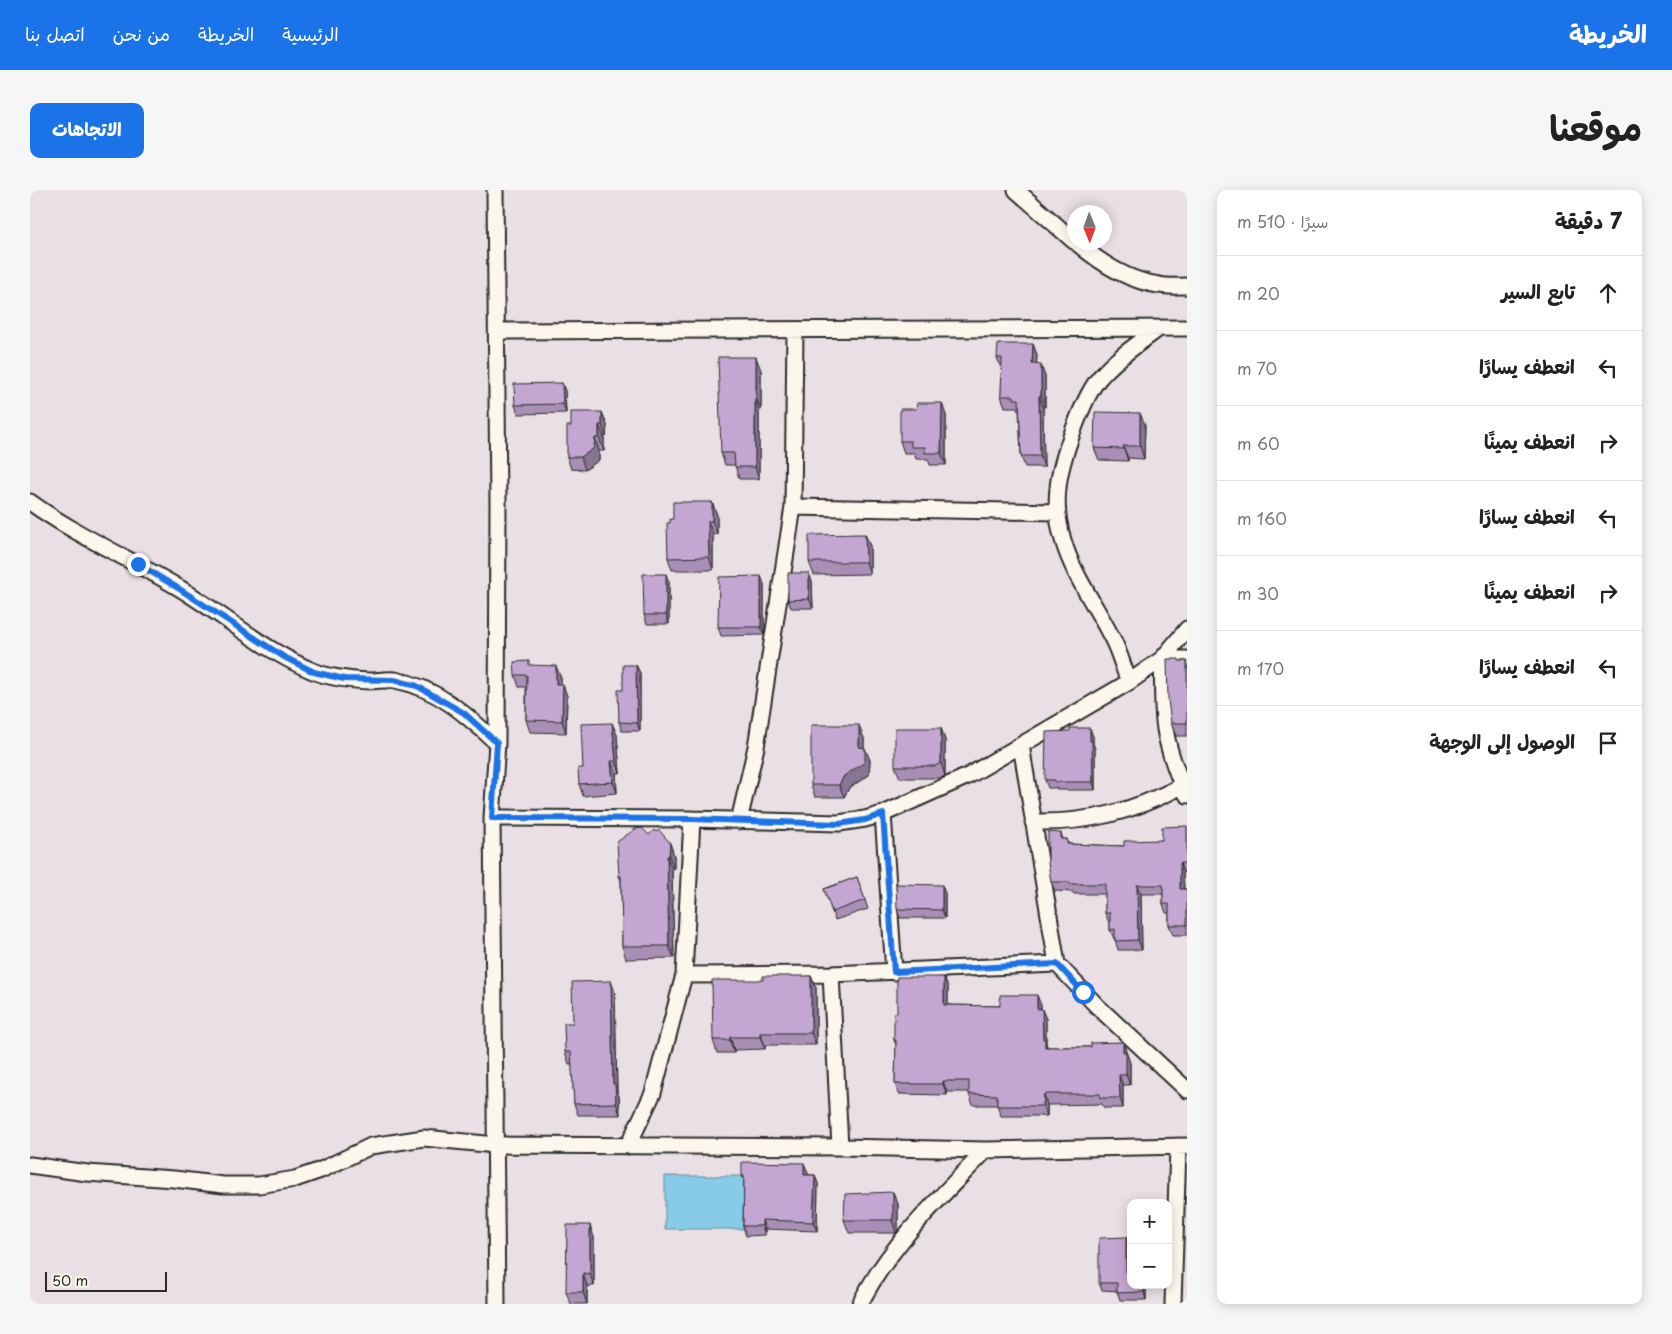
<!DOCTYPE html>
<html lang="ar">
<head>
<meta charset="utf-8">
<style>
	body { margin:0; font-family:"Playpen Sans","Playpen Sans Arabic",sans-serif; background:#f6f6f6; color:#222; direction:rtl }
	.controls { position:absolute; right:15px; bottom:15px; display:grid; overflow:hidden; border-radius:10px; box-shadow:0 2px 12px #0003 }
	.controls button { width:45px; height:45px; display:grid; place-items:center; padding:0; border:0; border-bottom:1px solid #e0e0e0; background:#fff; color:#222; font:25px sans-serif }
	.compass { position:absolute; left:1037px; top:15px; width:45px; height:45px; border-radius:50%; background:#fff; box-shadow:0 2px 12px #0003; rotate:179deg }
	.scale { position:absolute; left:15px; bottom:12px; width:122px; box-sizing:border-box; padding-left:5px; border:2px solid #2b2b2b; border-top:0; font-size:14px; line-height:18px; white-space:nowrap; color:#2b2b2b; -webkit-text-stroke:4px #fbf7ec; paint-order:stroke }
	.stop { position:absolute; width:15px; height:15px; margin:-11px; border:4px solid #1a73e8; border-radius:50%; background:#fff }
	.stop.end { background:#1a73e8; border-color:#fff; box-shadow:0 1px 5px #0008 }
	.list { margin:0; padding:0; list-style:none }
	h2 { display:flex; justify-content:space-between; align-items:center; height:65px; margin:0; padding:0 20px; font-size:21px }
	h2 small { font-size:16px; font-weight:400; color:#767676 }
	.list li { display:grid; grid-template-columns:32px 1fr auto; gap:15px; align-items:center; box-sizing:border-box; height:75px; padding:0 20px; border-top:1px solid #e0e0e0 }
	.list b { display:block; font-size:19px; white-space:nowrap }
	.list em { font-size:16px; font-style:normal; color:#767676 }
	.icon { flex:none; width:28px; height:28px; fill:none; stroke:currentColor; stroke-width:2; stroke-linecap:round; stroke-linejoin:round }
	.map { position:relative; flex:none; width:1157px; height:1114px; overflow:hidden; direction:ltr; border-radius:10px }
	header { display:flex; align-items:center; gap:30px; box-sizing:border-box; height:70px; padding:0 25px; background:#1a73e8; color:#fff }
	header strong { font-size:24px }
	nav { display:flex; gap:28px; margin-inline-start:auto; font-size:18px }
	.intro { display:flex; align-items:center; justify-content:space-between; box-sizing:border-box; height:120px; padding:0 30px }
	h1 { margin:0; font-size:35px }
	.button { padding:12px 22px; border-radius:10px; background:#1a73e8; color:#fff; font-size:18px; font-weight:700 }
	main { display:flex; gap:30px; padding:0 30px }
	aside { flex:1; background:#fff; border-radius:10px; box-shadow:0 2px 12px #0003 }
	.map>svg:first-child { display:block }
	.water { fill:#88cbe9; stroke:#638b9d }
	.lines { fill:none; stroke-linecap:round; stroke-linejoin:round }
	.street-casing { stroke:#2b2b2b; stroke-width:19 }
	.street { stroke:#fbf7ec; stroke-width:15 }
	.wall { fill:#a98fb5; stroke:#2b2b2b }
	.shaded-wall { fill:#897493; stroke:#2b2b2b }
	.building { fill:#c4a6d2; stroke:#2b2b2b }
	.route { stroke:#1a73e8; stroke-width:6 }
</style>
</head>
<body>
<header>
<strong>الخريطة</strong>
<nav><a>الرئيسية</a><a>الخريطة</a><a>من نحن</a><a>اتصل بنا</a></nav>
</header>
<div class="intro"><h1>موقعنا</h1><a class="button">الاتجاهات</a></div>
<main>
<aside>
<h2>7 دقيقة<small>سيرًا · 510 m</small></h2>
<ul class="list">
<li><svg class="icon" aria-label="ahead" viewBox="0 0 24 24"><path d="M12 20V5M6 11l6-6 6 6"/></svg><div><b>تابع السير</b></div><em>20 m</em></li>
<li><svg class="icon" aria-label="left" viewBox="0 0 24 24"><path d="M17 20v-9H6M10 6l-5 5 5 5"/></svg><div><b>انعطف يسارًا</b></div><em>70 m</em></li>
<li><svg class="icon" aria-label="right" viewBox="0 0 24 24"><path d="M7 20v-9h11M14 6l5 5-5 5"/></svg><div><b>انعطف يمينًا</b></div><em>60 m</em></li>
<li><svg class="icon" aria-label="left" viewBox="0 0 24 24"><path d="M17 20v-9H6M10 6l-5 5 5 5"/></svg><div><b>انعطف يسارًا</b></div><em>160 m</em></li>
<li><svg class="icon" aria-label="right" viewBox="0 0 24 24"><path d="M7 20v-9h11M14 6l5 5-5 5"/></svg><div><b>انعطف يمينًا</b></div><em>30 m</em></li>
<li><svg class="icon" aria-label="left" viewBox="0 0 24 24"><path d="M17 20v-9H6M10 6l-5 5 5 5"/></svg><div><b>انعطف يسارًا</b></div><em>170 m</em></li>
<li><svg class="icon" aria-label="arrive" viewBox="0 0 24 24"><path d="M6 21V4h12l-3 4 3 4H6"/></svg><div><b>الوصول إلى الوجهة</b></div></li>
</ul>
</aside>
<div class="map">
<svg width="1157" height="1114" viewBox="0 0 1157 1114">
	<rect width="100%" height="100%" fill="#eadfe4"/>
	<filter id="ink" filterUnits="userSpaceOnUse"><feTurbulence type="fractalNoise" baseFrequency=".02" numOctaves="2"/><feDisplacementMap in="SourceGraphic" scale="10" xChannelSelector="R" yChannelSelector="G"/><feConvolveMatrix kernelMatrix="1 2 1 2 8 2 1 2 1" color-interpolation-filters="sRGB"/></filter>
	<g filter="url(#ink)">
		<path class="water" d="M635 986H714L715 1039H635Z"/>
		<g class="lines">
			<g class="street-casing">
				<path id="street" d="M465 0 468 312 467 553 462 628 467 1114
					M986 0 1044 51
					M1046 52C1069 72 1099 91 1129 95 1138 97 1148 96 1157 96
					M467 141 1157 138
					M0 312C47 346 101 369 151 399 195 426 235 461 283 481 300 488 320 490 339 491 347 491 357 489 365 490 406 497 438 526 467 553
					M763 317 1027 322
					M1157 469H1132C1133 490 1132 511 1134 531 1136 554 1147 585 1157 605
					M1099 492C1093 477 1089 460 1081 446 1065 414 1043 385 1033 350 1028 333 1026 315 1028 298 1030 272 1054 203 1072 185 1088 167 1109 153 1128 139
					M991 555 1027 774 1067 816 1157 900
					M853 624 864 782
					M462 628 662 629 809 633 835 629 853 624 938 586 1099 492 1132 469 1157 439
					M709 631 726 557 763 317 765 140
					M1003 632C1059 633 1102 622 1152 596
					M801 784 810 957
					M654 785 801 784 1027 774
					M598 956 623 903 654 785 662 629
					M0 975 57 983 144 989 193 995H229L265 989 291 980 341 956 394 948 466 955 810 957 956 960 1157 956
					M830 1114C860 1054 910 1008 956 960
					M1143 1114 1148 956"/>
			</g>
			<use href="#street" class="street"/>
		</g>
		<path class="wall" d="M1003 154 1007 165 1006 175 1015 186V217H1013L1014 277H995L991 266 989 220H988L987 217H975L971 206 972 179 967 168Z
			M731 180V220H729V289H709L705 275H695L691 263Z
			M532 193 535 201 536 223 488 224 485 215Z
			M572 222 577 235 576 247H574V261H569V270L555 280 541 279 537 267 541 236Z
			M916 225V275H900L898 269H886L884 263H874L870 251Z
			M1115 235 1114 269 1098 268V271L1069 270 1064 258Z
			M682 312 687 325V344H683V380H642L638 368 643 329Z
			M835 344 840 356V384L784 385 779 372Z
			M782 391 783 418H761L758 410Z
			M639 392V434H617L614 425Z
			M734 394V445L691 446 688 437Z
			M1150 471H1157V546H1146L1141 533Z
			M501 475 531 488V494L537 506 536 543 500 542 496 530V497H489L485 485Z
			M606 475 610 483V541H592L589 532 593 500Z
			M582 533 587 545 590 583H586L587 603 553 606 549 594 553 578Z
			M911 538 915 550V586L910 588H870L865 576Z
			M1063 546V553L1065 559V600H1028L1027 598H1018L1015 590Z
			M834 548V558L840 570 839 585 819 598 814 607H785L781 595Z
			M1157 636V682H1153L1154 699H1157V745H1143L1139 735V723H1136L1133 714V704H1111L1112 760H1088L1085 749H1084L1080 740V733H1079L1075 723V704H1044L1043 702 1025 701 1021 692 1031 643 1033 649H1037L1039 654 1094 656 1132 650Z
			M619 645 640 653 644 666V679H642L644 768 596 769 592 756 591 691 589 686Z
			M827 687 838 719 805 730 794 699Z
			M915 703V728H870L867 719Z
			M781 786 786 798V855H735V859L704 860V863H687L683 850 733 790Z
			M918 797V815L970 816 1011 815V819L1016 829V854L1018 857H1061L1093 852 1100 873V895H1093V918H1074L1072 914 1017 915V926H971L967 915H943L939 904V902H917V905L869 904 865 894 866 855 864 850 867 823Z
			M585 802 587 901 589 906 590 925H548L544 914 542 874H539L535 862 543 833Z
			M778 983V985H785L788 994 787 1041 735 1039V1045L716 1046 713 1036 714 990 712 986Z
			M863 1002 868 1014V1040L866 1043H819L814 1030Z
			M564 1047V1096H557V1114H541L536 1102Z
			M1099 1054V1082L1116 1095V1110H1090L1087 1101 1072 1100 1069 1093Z"/>
		<path class="shaded-wall" d="M1003 154 1007 165 1006 186 1002 174Z
			M726 167 731 180V220L726 208Z
			M1011 175 1015 186V217L1011 206Z
			M532 193 535 201 536 223 533 214Z
			M1009 206 1013 217 1014 277 1010 266Z
			M725 208 729 220V289L725 277Z
			M912 213 916 225V275L911 263Z
			M572 222 577 235 576 247 572 235Z
			M1110 223 1115 235 1114 269 1110 256Z
			M569 235 574 247V261L569 248Z
			M565 248 569 261V270L555 280 551 267Z
			M1093 256 1098 268V271Z
			M682 312 687 325V344L682 331Z
			M678 331 683 344V380L679 367Z
			M835 344 840 356V384L836 372Z
			M779 383 782 391 783 418 779 409Z
			M636 384 639 392V434L636 425Z
			M731 386 734 394V445L731 437Z
			M606 475 610 483V541L607 533Z
			M526 476 531 488V505L526 494Z
			M533 494 537 506 536 543 532 531Z
			M582 533 587 545 590 583 586 571Z
			M829 535 834 548V570L829 557Z
			M911 538 915 550V586L911 573Z
			M1060 538 1063 546V553L1065 559V600L1063 592 1060 551Z
			M835 558 840 570 839 585 819 598 814 607 809 595 814 586Z
			M581 571 586 583 587 603 583 592Z
			M640 653 644 666V679L639 666Z
			M637 666 642 679 644 768 639 756Z
			M1150 673 1153 682 1154 708 1150 699Z
			M912 695 915 703V728L912 720Z
			M1107 695 1111 704 1112 760 1108 750Z
			M781 786 786 798V855L781 843Z
			M914 787 918 797V825L914 815Z
			M581 791 585 802 587 901 589 906 590 925 586 913 583 894Z
			M1007 805 1011 815V830L1007 819Z
			M1012 819 1016 829V854L1018 860 1015 857 1013 849Z
			M730 843 735 855V859L730 847Z
			M700 847 704 860V863L700 850Z
			M1093 852 1100 873V895L1096 885 1093 862Z
			M1089 885 1093 895V918L1090 908Z
			M913 891 917 902V905L913 894Z
			M1014 904 1017 915V926L1013 916Z
			M774 973 778 983 777 994 774 985Z
			M785 985 788 994 787 1041 783 1032Z
			M863 1002 868 1014V1040L866 1043 862 1030Z
			M732 1030 735 1039V1045L732 1036Z
			M560 1035 564 1047V1096L560 1084Z
			M1096 1047 1099 1054V1090L1096 1082Z
			M553 1083 557 1096V1114L553 1102Z
			M1114 1095H1116V1110L1114 1102Z"/>
		<path class="building" d="M968 154H1003L1002 174 1011 175V206H1009L1010 266H991L989 209H984V206H971L972 168H967Z
			M688 167H726V208H725V277H705L704 263H691Z
			M532 193 533 214 485 215 484 194Z
			M887 213H912L911 263H895V257H881V251H870V219H886Z
			M541 222H572V235H569V248H565L564 258 551 267H537V236H541Z
			M1065 222 1110 223V256H1093L1094 259 1064 258Z
			M643 312H682V331H678L679 367 638 368 637 333H640V329H643Z
			M835 344 836 372H779V345Z
			M758 383H779V409L758 410Z
			M613 384H636V425H614Z
			M731 386V437H688L689 387Z
			M1137 469H1149V471H1157V533H1141L1138 510Z
			M499 471V475L526 476V494H533L532 531 496 530 497 485H485L484 472Z
			M593 475H606L607 533 589 532 588 500H593Z
			M582 533 586 571H581L583 592 549 594 548 578H553L551 534Z
			M781 535H829V557L835 558V572L814 586 809 595H781Z
			M865 538H911V573L905 576H865Z
			M1040 538H1060V551H1062L1063 592H1025V590H1015L1016 542 1040 541Z
			M1157 636V673H1150V699H1157V735H1139V714H1133V695H1107L1108 750 1085 751V739L1080 740V723H1075V694H1040V692H1021L1018 672V642L1031 643V649H1037V654L1094 656V651L1132 650V637Z
			M612 638 619 645 624 640 626 642 629 640 640 653 639 666H637L639 756H592L591 686H589L587 652 605 639Z
			M827 687 835 710 802 722 794 699Z
			M866 694 912 695V720L867 719Z
			M733 786H781V843H730V847H700V850H683L682 790H733Z
			M867 787H914V815L970 816V805H1007V819H1012L1013 849H1015V857H1061V853L1093 852V862H1096V885H1089L1090 908H1070V904H1014L1013 916H967V905L939 904V891H913V894H865L866 850H864V823H867Z
			M581 791 583 894H585L586 913 544 914 541 862H535L534 833H543L542 792Z
			M712 972 774 973V985H785L783 1032 732 1030V1036H713L714 986H712Z
			M863 1002V1028L862 1030H814L815 1004Z
			M537 1035H560V1084L553 1083V1102H536Z
			M1096 1047V1082H1101V1095H1114V1102L1087 1103V1093H1069V1048Z"/>
	</g>
	<g class="lines" filter="url(#ink)">
		<path class="route" d="M108 374 151 400 254 467 284 482 314 489 364 490 387 496 434 523 467 553 462 628 662 629 809 634 835 630 853 624 864 782 1027 774 1053 802"/>
	</g>
</svg>
<div class="controls">
<button>+</button>
<button>−</button>
</div>
<svg class="compass" viewBox="-18 -18 36 36"><path d="M0-13l5 13h-10z" fill="#e53935"/><path d="M0 13l5-13h-10z" fill="#767676"/></svg>
<div class="scale">50 m</div>
<div class="stop" style="left:1053px;top:802px"></div>
<div class="stop end" style="left:108px;top:374px"></div>
</div>
</main>
</body>
</html>
